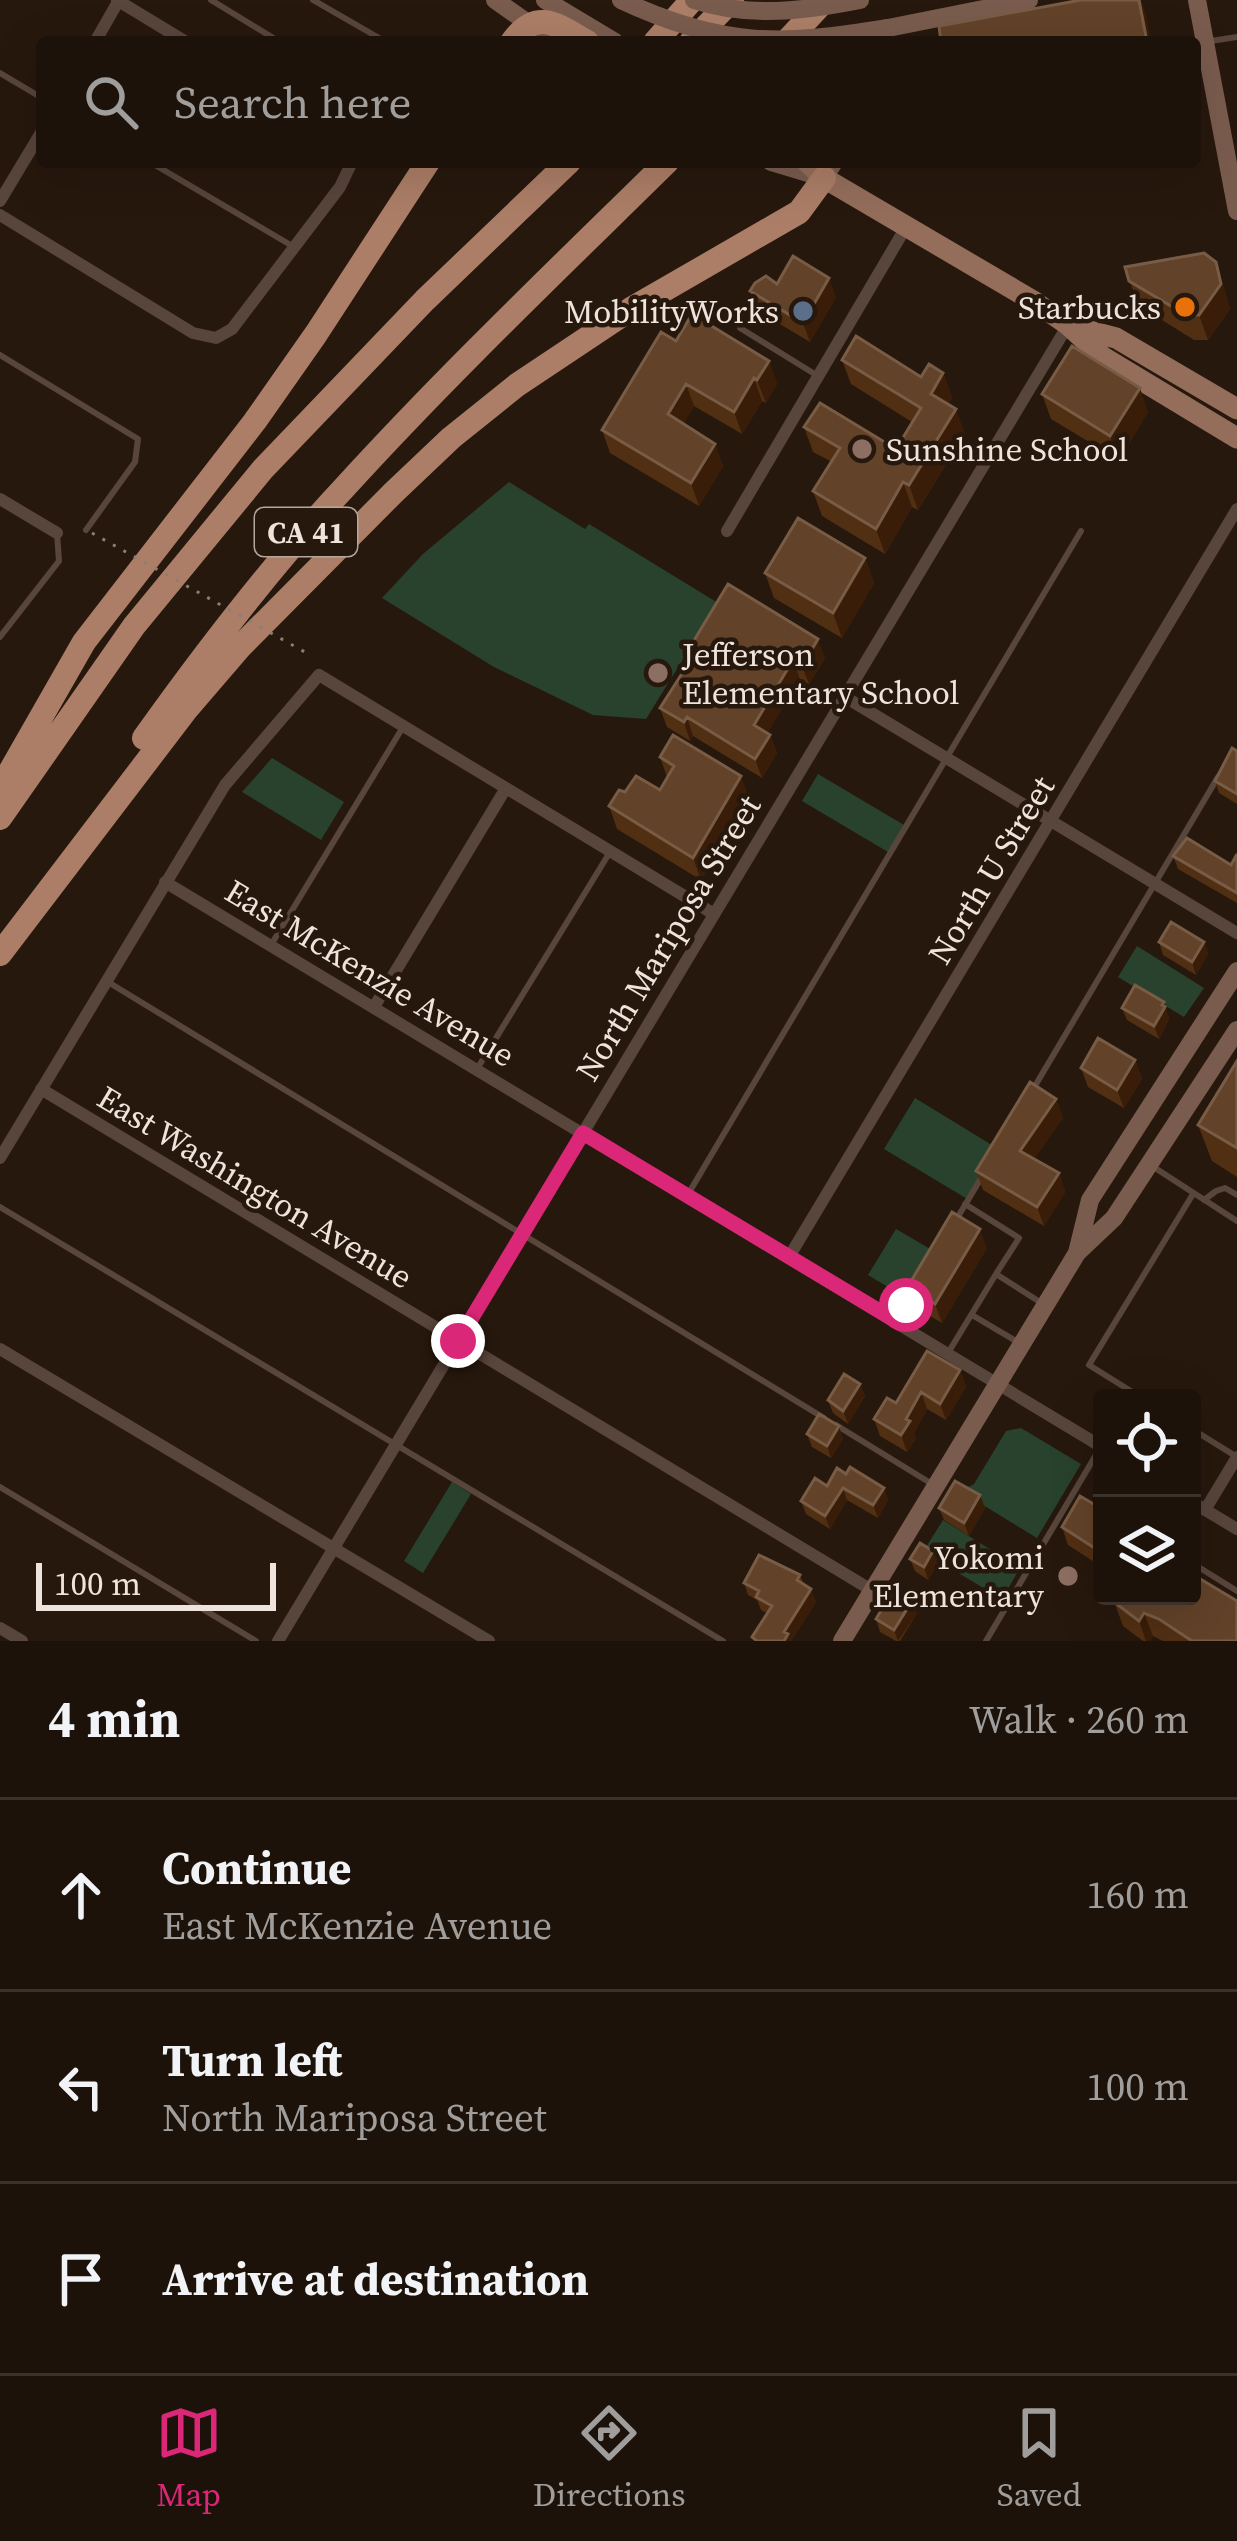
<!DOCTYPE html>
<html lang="en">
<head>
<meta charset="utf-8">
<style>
	body { margin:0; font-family:"Source Serif 4",serif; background:#251b13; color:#f1f3f6 }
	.controls { position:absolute; right:36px; bottom:36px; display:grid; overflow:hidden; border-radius:12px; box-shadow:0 12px 48px #0002 }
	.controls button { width:108px; height:108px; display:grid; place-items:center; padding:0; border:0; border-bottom:3px solid #3b322b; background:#1d120a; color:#f1f3f6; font:60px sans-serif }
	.scale { position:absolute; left:36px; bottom:30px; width:240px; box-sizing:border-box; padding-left:12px; border:6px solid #efe4dc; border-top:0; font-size:33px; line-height:42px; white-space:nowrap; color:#efe4dc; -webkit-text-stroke:9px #27180d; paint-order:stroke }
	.stop { position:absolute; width:36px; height:36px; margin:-27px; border:9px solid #db2777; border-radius:50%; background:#fff }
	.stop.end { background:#db2777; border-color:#fff; box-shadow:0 3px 12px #0008 }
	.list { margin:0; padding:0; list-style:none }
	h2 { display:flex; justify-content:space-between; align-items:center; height:156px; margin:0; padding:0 48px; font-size:51px }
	h2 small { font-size:39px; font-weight:400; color:#a09e9c }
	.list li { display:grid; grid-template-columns:78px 1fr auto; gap:36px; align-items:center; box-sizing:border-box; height:192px; padding:0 48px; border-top:3px solid #3b322b }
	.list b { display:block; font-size:45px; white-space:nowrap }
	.list p { margin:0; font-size:39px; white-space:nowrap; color:#a09e9c }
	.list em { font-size:39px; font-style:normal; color:#a09e9c }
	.icon { flex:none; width:66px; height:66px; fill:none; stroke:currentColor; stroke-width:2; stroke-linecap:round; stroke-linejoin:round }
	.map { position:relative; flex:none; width:1237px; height:1641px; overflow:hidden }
	.search { position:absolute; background:#1d120a; box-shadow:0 12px 48px #0002; left:36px; right:36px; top:36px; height:132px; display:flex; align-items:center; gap:30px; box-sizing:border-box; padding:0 42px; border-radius:12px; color:#a09e9c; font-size:45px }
	.sheet { height:732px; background:#1d120a }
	nav { display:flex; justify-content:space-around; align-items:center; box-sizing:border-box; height:168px; border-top:3px solid #3b322b; background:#1d120a; font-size:33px; color:#a09e9c }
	nav a { display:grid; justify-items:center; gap:6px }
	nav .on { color:#db2777 }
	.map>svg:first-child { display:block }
	.green { fill:#28422e }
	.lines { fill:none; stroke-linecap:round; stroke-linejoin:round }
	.lane { stroke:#58453c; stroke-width:6 }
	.street { stroke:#58453c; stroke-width:12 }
	.secondary { stroke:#7a5c4e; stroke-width:18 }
	.primary { stroke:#946e5b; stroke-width:21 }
	.highway { stroke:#ac7e67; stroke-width:24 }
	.path-bridge { stroke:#8b7e74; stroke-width:3; stroke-dasharray:3 9; stroke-linecap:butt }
	.secondary-bridge { stroke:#7a5c4e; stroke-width:18 }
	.wall { fill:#512f13 }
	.shaded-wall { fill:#391d08 }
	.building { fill:#624229; stroke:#785c45; stroke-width:3 }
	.route { stroke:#db2777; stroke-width:15 }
	.food-dot { fill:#e8710a; stroke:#27180d; stroke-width:4.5 }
	.service-dot { fill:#5c6f8a; stroke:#27180d; stroke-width:4.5 }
	.education-dot { fill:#8d6e63; stroke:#27180d; stroke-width:4.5 }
	.labels { text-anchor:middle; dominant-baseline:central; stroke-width:9; stroke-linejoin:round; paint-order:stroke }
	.shield { fill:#27180d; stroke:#b3a79e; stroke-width:3 }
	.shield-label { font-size:30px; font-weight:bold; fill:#efe4dc }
	.poi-label { font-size:33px; fill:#efe4dc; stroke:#27180d; text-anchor:end }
	.street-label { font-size:33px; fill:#efe4dc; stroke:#27180d }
</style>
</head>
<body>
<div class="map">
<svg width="1237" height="1641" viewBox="0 0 1237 1641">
	<rect width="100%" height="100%" fill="#27180d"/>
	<path class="green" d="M509 482 585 529 589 524 718 603 646 719 593 715 494 667 382 598 423 554Z
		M272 758 344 802 321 840 242 792Z
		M818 774 904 825 888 852 802 801Z
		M1137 946 1204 988 1184 1017 1118 977Z
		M915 1098 1000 1150 969 1200 884 1149Z
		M896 1229 937 1253 908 1299 868 1275Z
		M1021 1428 1081 1464 1037 1538 960 1491 974 1484 1006 1431Z
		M452 1482 471 1494 423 1573 404 1561Z
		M943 1520 1020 1568 1002 1599 923 1552Z"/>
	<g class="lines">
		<path class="lane" d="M211 0 280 42
			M313 0 386 42
			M1211 41 1237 37
			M0 73 42 98
			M150 162 294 247
			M740 328 818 376
			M0 355 138 439 135 462 86 530
			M0 637 59 561 57 533
			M271 945 403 727
			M108 982 824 1418
			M477 1069 610 852
			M1032 1091 1218 777
			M1152 1166 1237 1221
			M687 1196 1081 531
			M1204 1200 1216 1191 1225 1188 1237 1195
			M965 1204 1019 1238 996 1274
			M0 1207 723 1641
			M956 1220 983 1175
			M972 1315 1021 1344
			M896 1321 912 1293
			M948 1353 996 1274 1043 1304
			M1142 1398 1089 1365 1193 1194
			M836 1425 932 1484
			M1192 1429 1237 1457
			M0 1487 256 1641
			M1192 1563 1237 1591
			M986 1641 1100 1448"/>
		<path class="street" d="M117 0 186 42
			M95 42 119 0
			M0 201 42 131
			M0 215 193 333 216 338 232 329 340 187 352 162
			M0 499 57 533
			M727 531 906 227
			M845 697 1237 933
			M165 882 1102 1447
			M374 1007 506 788
			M41 1089 873 1591
			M0 1158 225 785 319 675 714 914
			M789 1257 1237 509
			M0 1349 489 1641
			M1192 1502 1237 1529
			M1205 1510 1237 1457
			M0 1628 22 1641
			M278 1641 1068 325"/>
		<path class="secondary" d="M495 0 555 42
			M545 0 615 42
			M1197 0 1237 211
			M888 28 1029 0
			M771 162 824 178 834 162
			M1077 1253 1090 1200 1237 971
			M842 1641 1077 1253 1114 1218 1237 1030"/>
		<path class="primary" d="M807 162 824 178 1035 302 1068 325 1103 357 1237 438
			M1074 327 1116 338 1237 409"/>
		<path class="highway" d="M512 42C537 7 557 25 587 42
			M655 42 692 0
			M691 42 732 0
			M786 42 825 0
			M144 738C206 651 271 566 344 488 447 375 558 269 667 162
			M0 789 84 642 255 421 316 334 428 162
			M0 818 134 626 263 469 425 300 569 162
			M0 954 186 710 241 646 393 493 451 438 517 385 631 309 799 212 824 178"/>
		<path class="path-bridge" d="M92 533 312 656"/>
		<path class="secondary-bridge" d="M621 0C721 47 781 46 888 28
			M694 0C748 18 805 11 860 0"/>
	</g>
	<path class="wall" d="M1216 262 1230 309 1208 340H1194L1138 305 1125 267Z
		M777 284 836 297 810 342 756 310 750 291Z
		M676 341 769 361 777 384 766 403 762 401 742 434 694 406 683 424 715 444 723 466 699 506 610 453 602 430Z
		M842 360 921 377 943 373 952 398 948 405 965 434 918 510 912 507 885 554 822 516 813 491 832 462 813 452 804 427 896 449 912 422 851 384Z
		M1042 394 1148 412 1119 460 1051 419Z
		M865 558 874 583 842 638 774 598 765 573Z
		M684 657 825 658 809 684 800 679 767 733 770 735 777 753 762 778 693 736 690 741 667 727 660 708 687 666Z
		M1237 751V804L1219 793 1215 781Z
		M660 757 750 799 701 880 617 829 609 806 625 792 660 790 667 777Z
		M1237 854V903L1178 869 1173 856 1231 865Z
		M1159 942H1204L1208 954 1196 975 1163 955Z
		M1164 1002 1169 1019 1159 1039 1127 1020 1122 1008Z
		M1135 1060 1142 1079 1124 1108 1088 1087 1081 1068Z
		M1237 1061V1177L1212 1161 1198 1125Z
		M1056 1099 1063 1118 1034 1159 1059 1173 1065 1192 1044 1226 983 1190 976 1171Z
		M987 1248 942 1323 913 1306 907 1288Z
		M960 1370 966 1387 946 1420 927 1409 914 1433 916 1438 907 1452 880 1436 874 1419 896 1403Z
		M860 1384 865 1396 848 1424 833 1413 828 1400Z
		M807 1434 843 1439 831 1458 812 1447Z
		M846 1474 884 1488 888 1500 878 1518 847 1500 830 1529 806 1514 801 1501Z
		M980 1495 985 1508 969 1536 944 1520 939 1508Z
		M1102 1509V1567L1068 1545 1062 1527Z
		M910 1559 938 1563 928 1580 915 1571Z
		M800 1575 804 1585 816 1602 791 1641H754L752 1637 768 1614 761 1610 757 1600 748 1595 744 1583Z
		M1112 1596H1192L1237 1641H1163L1153 1636 1150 1641H1143L1123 1626Z
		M917 1613 900 1641H896L880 1632 876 1619Z"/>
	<path class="shaded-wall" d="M1139 0H1141L1146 14 1151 42H1147Z
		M1216 262 1230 309 1208 340 1199 315Z
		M829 278 836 297 810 342 803 323Z
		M769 361 777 384 766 403 757 380Z
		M943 373 952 398 940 419 931 394Z
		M754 378 762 401 742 434 734 412Z
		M686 384 694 406 676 437 668 414Z
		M1140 388 1148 412 1119 460 1110 436Z
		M956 409 965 434 918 510 909 485Z
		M715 444 723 466 699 506 691 483Z
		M903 482 912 507 885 554 876 529Z
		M865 558 874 583 842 638 833 613Z
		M818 639 825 658 809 684 802 666Z
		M793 660 800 679 761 744 754 725Z
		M687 717 693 736 690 741 684 722Z
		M770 735 777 753 762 778 755 759Z
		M741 776 750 799 701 880 693 858Z
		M1204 942 1208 954 1196 975 1192 962Z
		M1164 1002 1169 1019 1159 1039 1154 1026Z
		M1135 1060 1142 1079 1124 1108 1117 1090Z
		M1056 1099 1063 1118 1027 1169 1020 1151Z
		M1059 1173 1065 1192 1044 1226 1037 1207Z
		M980 1229 987 1248 942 1323 935 1304Z
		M960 1370 966 1387 946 1420 940 1404Z
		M860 1384 865 1396 848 1424 843 1411Z
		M921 1392 927 1409 914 1433 916 1438 907 1452 901 1435 906 1419Z
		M839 1426 843 1439 831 1458 827 1446Z
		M843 1488 847 1500 830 1529 825 1516Z
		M884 1488 888 1500 878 1518 873 1505Z
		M980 1495 985 1508 969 1536 964 1523Z
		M933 1551 938 1563 928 1580 924 1567Z
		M811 1589 816 1602 791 1641H784V1632Z
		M912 1601 917 1613 898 1641 894 1630Z
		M1144 1613 1153 1636 1150 1641H1146L1139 1621Z"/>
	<path class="building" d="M1081 0H1139L1147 42H941L939 26Z
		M1204 253 1216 262 1221 284 1199 315H1186L1129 281 1125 267Z
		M793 256 829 278 803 323 750 291 755 283 766 276 777 284Z
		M692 314 769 361 757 380 754 378 734 412 686 384 668 414 715 444 691 483 602 430 661 332 676 341Z
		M856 336 921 377 929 364 943 373 931 394 956 409 909 485 903 482 876 529 813 491 840 448 804 427 820 403 896 449 921 408 842 360Z
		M1072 346 1140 388 1110 436 1042 394Z
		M798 518 865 558 833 613 765 573Z
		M728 584 818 639 802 666 793 660 754 725 770 735 755 759 687 717 684 722 660 708 690 661 684 657Z
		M673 735 741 776 693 858 609 806 619 790 625 792 636 776 660 790 674 766 660 757Z
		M1232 748 1237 751V794L1215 781Z
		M1187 838 1231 865 1237 854V893L1173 856Z
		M1171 922 1204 942 1192 962 1159 942Z
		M1135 985 1164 1002 1162 1005 1165 1007 1154 1026 1122 1008Z
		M1098 1038 1135 1060 1117 1090 1081 1068Z
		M1237 1061V1148L1198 1125Z
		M1030 1082 1056 1099 1020 1151 1059 1173 1037 1207 976 1171Z
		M952 1212 980 1229 935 1304 907 1288Z
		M927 1351 960 1370 940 1404 921 1392 906 1419 910 1421 901 1435 874 1419 887 1398 896 1403Z
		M844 1374 860 1384 843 1411 828 1400Z
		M819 1414 839 1426 827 1446 807 1434Z
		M850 1467 884 1488 873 1505 843 1488 825 1516 801 1501 815 1478 827 1486 837 1468 846 1474Z
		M955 1481 980 1495 964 1523 939 1508Z
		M1080 1496 1102 1509V1546L1099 1551 1062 1527Z
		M920 1543 933 1551 924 1567 910 1559Z
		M759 1555 800 1575 797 1580 811 1589 784 1632 788 1634 784 1641H757L752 1637 772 1606 756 1597 759 1591 744 1583Z
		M1192 1574 1237 1601V1641H1192L1159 1619 1144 1613 1139 1621 1114 1602 1118 1596H1192Z
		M894 1589 912 1601 894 1630 876 1619Z"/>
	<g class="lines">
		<path class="route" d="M458 1341 583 1133 896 1321 906 1305"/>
	</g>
	<circle class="food-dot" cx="1185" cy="307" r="12"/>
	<circle class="service-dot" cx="803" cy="311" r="12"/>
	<g class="education-dot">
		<circle cx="862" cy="449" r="12"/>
		<circle cx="658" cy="673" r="12"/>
		<circle cx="1068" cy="1576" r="12"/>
	</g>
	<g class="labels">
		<rect class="shield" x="255" y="508" width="102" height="48" rx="9"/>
		<g class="shield-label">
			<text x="306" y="532">CA 41</text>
		</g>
		<g class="poi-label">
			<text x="1161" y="307">Starbucks</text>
			<text x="779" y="311">MobilityWorks</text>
			<text x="886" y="449" text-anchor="start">Sunshine School</text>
			<text x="682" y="654" text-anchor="start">Jefferson<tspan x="682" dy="38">Elementary School</tspan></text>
			<text x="1044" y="1557">Yokomi<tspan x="1044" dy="38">Elementary</tspan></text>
		</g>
		<g class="street-label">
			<text transform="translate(991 870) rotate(-59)">North U Street</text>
			<text transform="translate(668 938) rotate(-59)">North Mariposa Street</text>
			<text transform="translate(370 973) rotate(31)">East McKenzie Avenue</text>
			<text transform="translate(255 1187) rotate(31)">East Washington Avenue</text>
		</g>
	</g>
</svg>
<div class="controls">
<button><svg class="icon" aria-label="locate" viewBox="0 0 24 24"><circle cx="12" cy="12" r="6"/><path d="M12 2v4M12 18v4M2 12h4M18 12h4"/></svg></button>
<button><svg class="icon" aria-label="layers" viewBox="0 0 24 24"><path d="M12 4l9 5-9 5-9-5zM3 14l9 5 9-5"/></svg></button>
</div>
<div class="scale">100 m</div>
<div class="stop" style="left:906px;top:1305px"></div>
<div class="stop end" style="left:458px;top:1341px"></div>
<div class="search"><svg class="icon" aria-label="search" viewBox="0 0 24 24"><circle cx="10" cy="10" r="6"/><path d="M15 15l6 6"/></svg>Search here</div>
</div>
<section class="sheet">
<h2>4 min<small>Walk · 260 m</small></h2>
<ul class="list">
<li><svg class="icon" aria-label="ahead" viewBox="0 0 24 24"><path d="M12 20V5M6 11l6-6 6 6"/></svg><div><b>Continue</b><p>East McKenzie Avenue</p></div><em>160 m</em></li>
<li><svg class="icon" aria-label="left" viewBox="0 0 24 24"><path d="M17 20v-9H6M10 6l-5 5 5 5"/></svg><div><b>Turn left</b><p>North Mariposa Street</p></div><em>100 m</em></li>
<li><svg class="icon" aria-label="arrive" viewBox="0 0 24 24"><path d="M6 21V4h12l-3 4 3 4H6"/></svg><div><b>Arrive at destination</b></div></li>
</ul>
</section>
<nav>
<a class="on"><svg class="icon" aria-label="map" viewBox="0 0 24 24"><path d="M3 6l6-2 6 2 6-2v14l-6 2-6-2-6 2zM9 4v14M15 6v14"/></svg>Map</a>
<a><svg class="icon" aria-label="directions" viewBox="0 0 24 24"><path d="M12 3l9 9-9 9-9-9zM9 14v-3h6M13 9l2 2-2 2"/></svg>Directions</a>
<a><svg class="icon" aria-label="saved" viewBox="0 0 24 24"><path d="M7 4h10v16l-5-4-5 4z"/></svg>Saved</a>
</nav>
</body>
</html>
